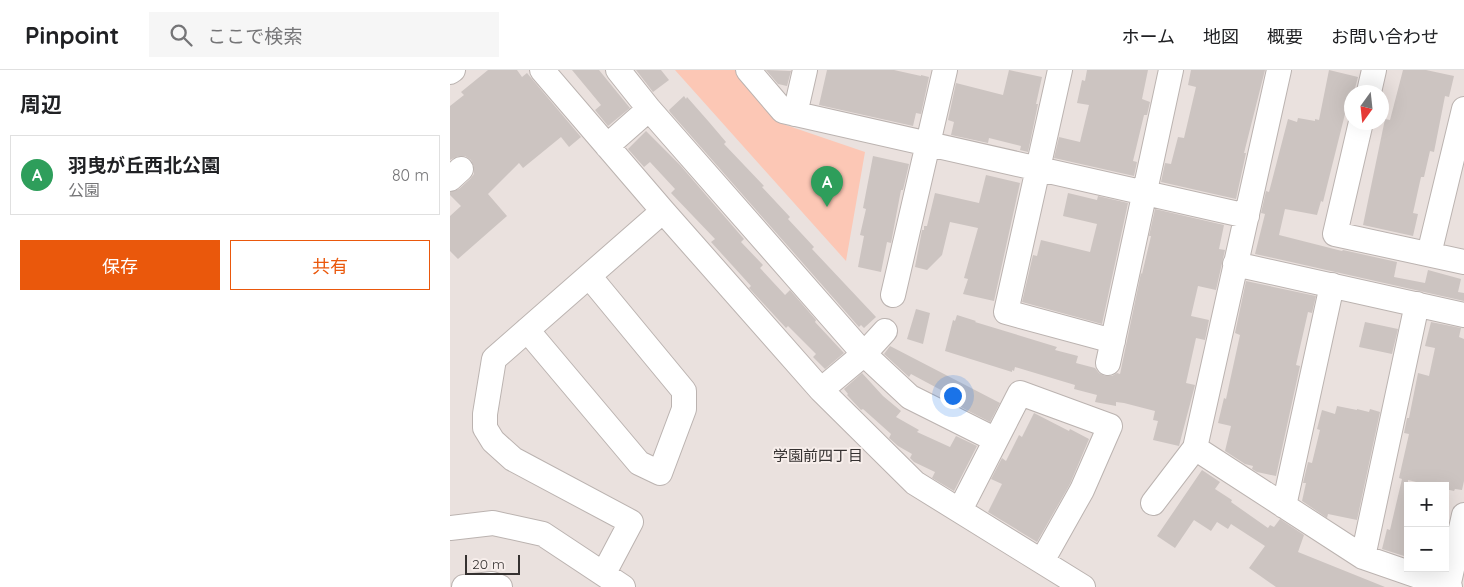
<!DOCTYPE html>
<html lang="ja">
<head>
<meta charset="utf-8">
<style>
	body { margin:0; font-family:Quicksand,"Noto Sans JP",sans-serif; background:#f6f6f6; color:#202124 }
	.controls { position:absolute; right:15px; bottom:15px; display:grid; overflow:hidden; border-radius:0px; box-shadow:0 5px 20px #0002 }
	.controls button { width:45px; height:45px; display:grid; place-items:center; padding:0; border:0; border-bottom:1px solid #e0e0e0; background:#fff; color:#202124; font:25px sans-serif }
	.compass { position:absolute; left:894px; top:15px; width:45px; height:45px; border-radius:50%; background:#fff; box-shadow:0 5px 20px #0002; rotate:195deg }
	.scale { position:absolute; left:15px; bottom:12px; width:55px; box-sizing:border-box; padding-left:5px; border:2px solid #353130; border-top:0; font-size:14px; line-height:18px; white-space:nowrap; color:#353130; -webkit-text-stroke:4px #f7eeeb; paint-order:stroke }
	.you { position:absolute; left:502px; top:325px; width:18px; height:18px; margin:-12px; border:4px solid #fff; border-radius:50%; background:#1a73e8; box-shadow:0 0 0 8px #1a73e833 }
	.badge { display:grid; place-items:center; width:32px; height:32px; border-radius:50%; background:#ea580c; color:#fff; font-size:16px; font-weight:700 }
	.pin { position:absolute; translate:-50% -41px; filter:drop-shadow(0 1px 2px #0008) }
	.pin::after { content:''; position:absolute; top:26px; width:18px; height:15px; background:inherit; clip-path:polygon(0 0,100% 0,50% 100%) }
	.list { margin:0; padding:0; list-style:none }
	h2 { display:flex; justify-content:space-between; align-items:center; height:65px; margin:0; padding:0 20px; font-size:21px }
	h2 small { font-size:16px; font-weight:400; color:#757577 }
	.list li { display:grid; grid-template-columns:32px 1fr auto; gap:15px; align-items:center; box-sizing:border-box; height:80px; margin:0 10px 10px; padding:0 10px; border:1px solid #e0e0e0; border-radius:0px }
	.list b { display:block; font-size:19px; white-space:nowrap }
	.list p { margin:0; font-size:16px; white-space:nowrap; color:#757577 }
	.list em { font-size:16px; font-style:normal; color:#757577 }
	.actions { display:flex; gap:10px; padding:15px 20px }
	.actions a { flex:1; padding:11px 0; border:1px solid #ea580c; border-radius:0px; text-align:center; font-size:18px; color:#ea580c }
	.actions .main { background:#ea580c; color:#fff }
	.icon { flex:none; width:28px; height:28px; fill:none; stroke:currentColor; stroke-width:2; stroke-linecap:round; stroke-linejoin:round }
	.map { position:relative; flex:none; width:1014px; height:517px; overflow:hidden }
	header { display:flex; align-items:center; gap:30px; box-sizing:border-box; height:70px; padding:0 25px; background:#fff; border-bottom:1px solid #e0e0e0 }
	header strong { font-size:24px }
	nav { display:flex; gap:28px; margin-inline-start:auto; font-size:18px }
	.search { width:350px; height:45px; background:#f6f6f6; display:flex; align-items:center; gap:12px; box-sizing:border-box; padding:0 18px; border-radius:0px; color:#757577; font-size:19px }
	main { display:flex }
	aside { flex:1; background:#fff }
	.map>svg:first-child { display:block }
	.green { fill:#fcc7b5 }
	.building { fill:#ccc4c1 }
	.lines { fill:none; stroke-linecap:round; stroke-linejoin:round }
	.minor-casing { stroke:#bbb3b0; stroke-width:26 }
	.minor { stroke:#fff; stroke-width:24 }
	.labels { text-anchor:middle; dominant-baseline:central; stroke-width:4; stroke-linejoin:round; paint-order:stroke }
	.neighbourhood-label { font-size:15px; fill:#353130; stroke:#f7eeeb }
</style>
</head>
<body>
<header>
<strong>Pinpoint</strong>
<div class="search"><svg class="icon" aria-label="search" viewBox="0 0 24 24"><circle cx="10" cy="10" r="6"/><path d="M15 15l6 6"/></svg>ここで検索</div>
<nav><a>ホーム</a><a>地図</a><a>概要</a><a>お問い合わせ</a></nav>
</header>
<main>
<aside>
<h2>周辺<small></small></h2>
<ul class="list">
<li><span class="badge" style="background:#2e9e5b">A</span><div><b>羽曳が丘西北公園</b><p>公園</p></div><em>80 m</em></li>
</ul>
<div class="actions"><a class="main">保存</a><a>共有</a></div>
</aside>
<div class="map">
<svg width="1014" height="517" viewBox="0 0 1014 517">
	<rect width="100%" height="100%" fill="#eae1de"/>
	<path class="green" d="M225 0H285L330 53 415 82 396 191Z"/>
	<path class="building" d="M38 0H67L72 7 77 3 131 67 119 77 111 67 73 98 69 93 38 124 57 146 8 189 0 181V146L11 136 0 125V122L9 119 20 109 24 104V97L21 90 15 86H8L0 90V36L14 25 11 22Z
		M122 0H149L180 38 158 56 145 40 151 35Z
		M186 0H211L219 10 203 22Z
		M316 0 341 1 337 16 328 14Z
		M377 0H444L471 6V5L479 7 471 44 466 43 463 56 369 35Z
		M559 0 592 7 586 34H588L578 82 570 80 571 76 539 68 538 73 501 65 504 52 498 50 506 13 553 25Z
		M637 0H698L692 29 700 32 697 45H694L683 91 687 92 684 106 604 88 609 67 630 72 639 35 627 33 632 10 635 11Z
		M741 0H815L794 83H796L786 129 711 112 715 93 721 94 728 67 734 68 746 17 738 15Z
		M879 0 908 7 904 22 900 24 873 132 871 131 867 145 835 139 829 165 892 181 893 180 947 192 944 207 975 213 978 200 1011 209 1008 222 1014 223V231L805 184 815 144 811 143 816 121 819 122 838 49 847 52 848 48 865 51V49L869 50Z
		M953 0H976L1004 6 999 27 995 26 984 82 980 81 974 107H971L963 143 968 144 963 166 913 155 935 49 940 50Z
		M234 26 236 29 237 27 259 52 276 72 274 74 314 116 312 117 340 147 338 149 364 177 362 179 426 247 414 258 411 255 409 257 220 42 219 40Z
		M196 61 230 95 294 169 291 172 313 195 310 198 335 225 340 220 366 250 365 252 394 283 375 299 363 287 366 284 338 256 336 258 299 218 301 216 261 172 265 169 221 123 225 119 200 92 194 97 178 79Z
		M423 86 459 94 453 120H451L441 173 437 172 431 202 408 197 414 166 410 165 416 139 413 138Z
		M536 105 570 113 544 231 513 224 518 209 514 208 528 158 500 152 492 185 477 200 465 197 472 160H474V156H477L485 123 529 133Z
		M618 123 647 130 648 126 678 133 652 254 572 232 583 185 587 186 591 170 640 182 647 154 613 146Z
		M705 139 774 155 769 179 775 180 766 220 748 216 741 246 759 250 755 270 746 268 736 313 745 315 729 376 703 370 708 351 703 350 705 341 674 333 666 332V336L645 332 647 325 624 319 625 315 565 297 564 301 562 300V302L495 281 503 250 505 251 507 245 526 251 525 252 607 277 605 280 628 286 626 293 645 298 649 303 655 306H662L667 303 670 304 691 203 692 204 701 166H699Z
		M796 211 866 226 862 243 858 242 846 295 850 296 826 406 807 402 802 399 803 396 795 394 775 381 781 356 768 353 774 328 776 329 790 265 785 263Z
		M466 239 480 243 473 274 457 269Z
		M915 252 948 259 942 284 909 277Z
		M981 252 1011 258 1009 267 1014 269V411L1012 420 1005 419 1004 421 995 419V416H982L958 410V468L954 486 932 479 937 459 940 460 952 409 949 408 959 364 954 363 957 348H959L968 303 979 306 985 278 975 276Z
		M440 276 550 333 540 352 501 332 504 327 461 304 459 307 434 284Z
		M412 303 433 326 451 341 446 347 469 360 467 362 500 377 506 366 527 376 504 421 482 408 485 402 464 392 460 388 462 384 448 376 439 368 441 364 413 339 411 340 397 325 398 324 394 319Z
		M887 336 907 340V339L919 342 920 339 930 342 907 450 878 444 877 448 852 431 856 413H853L858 392 862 393 870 360 867 359 872 340 885 344Z
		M584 343 619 361 620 359 639 369 620 414 587 472 538 442 552 414 541 409 552 388 556 391 569 365 572 367Z
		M752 400 770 412 765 419 782 430 781 432 818 458 820 455 824 457 830 449 854 465 848 482 935 517H826L799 498 815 476 781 454 778 459 767 452 761 461 744 450 725 478 707 466Z"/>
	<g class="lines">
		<g class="minor-casing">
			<path id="minor" d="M92 0 213 141 371 320 465 413 633 517
				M168 0 199 39 414 284 460 327 546 370
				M298 0 333 41 797 146
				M610 0 556 242 663 271
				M0 2 3 0
				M919 22 924 0
				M345 44 355 0
				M911 52 885 164 1014 192
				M157 76 199 39
				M0 109 11 99
				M979 184 1014 39
				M785 194 1014 245
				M443 225 495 0
				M77 260 189 393 210 403 234 339V321L139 206
				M658 293 721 0
				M371 320 414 284 435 261
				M745 378 913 487 1000 517
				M703 433 745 378 829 0
				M834 436 882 215
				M510 440 570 323 660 356 632 420 592 491
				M0 458 43 453 93 464 173 517
				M913 487 967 234
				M154 503 181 452 63 389 43 371 35 358V344L44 289 213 141
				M14 517 42 514 50 517
				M998 517 1014 445"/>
		</g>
		<use href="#minor" class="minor"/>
	</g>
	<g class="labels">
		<g class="neighbourhood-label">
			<text x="368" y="385">学園前四丁目</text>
		</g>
	</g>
</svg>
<div class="controls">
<button>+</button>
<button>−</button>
</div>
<svg class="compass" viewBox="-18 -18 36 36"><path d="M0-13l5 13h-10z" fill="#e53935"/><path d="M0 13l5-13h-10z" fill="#757577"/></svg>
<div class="scale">20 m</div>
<div class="you"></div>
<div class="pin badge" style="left:377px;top:137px;background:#2e9e5b">A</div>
</div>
</main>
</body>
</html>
